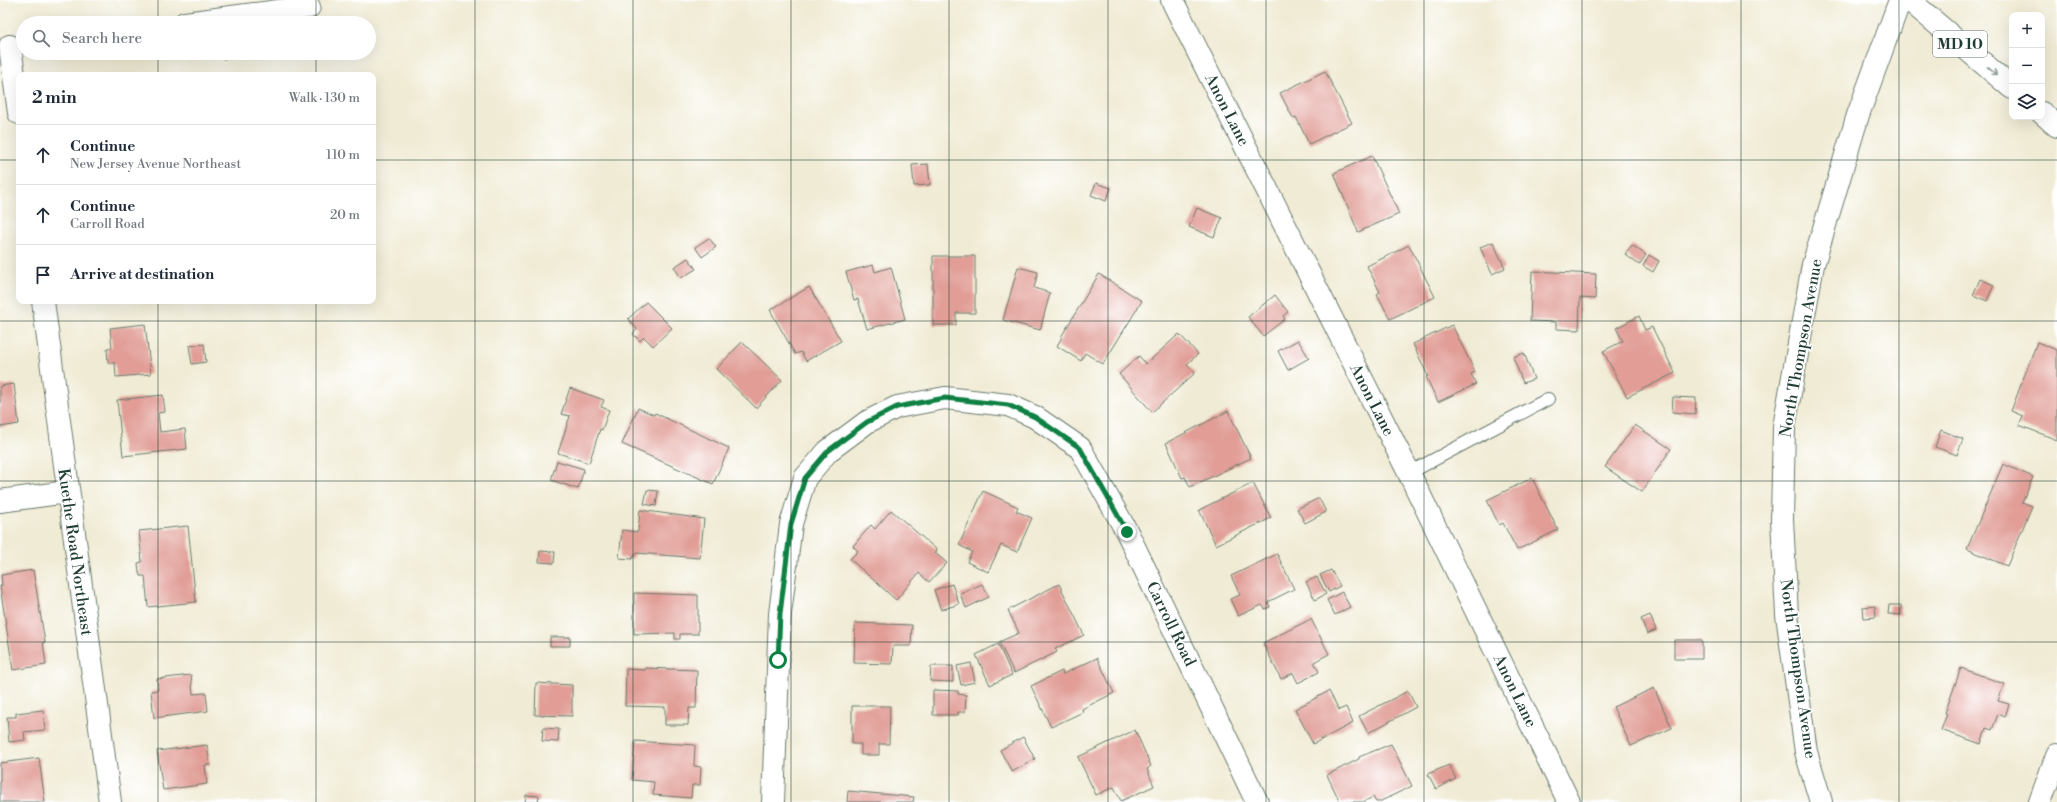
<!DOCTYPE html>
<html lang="en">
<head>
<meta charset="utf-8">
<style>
	body { margin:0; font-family:"Libre Bodoni",serif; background:#f2f2f3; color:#1f2937 }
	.controls { position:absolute; right:12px; top:12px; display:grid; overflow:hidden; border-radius:8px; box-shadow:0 4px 16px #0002 }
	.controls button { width:36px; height:36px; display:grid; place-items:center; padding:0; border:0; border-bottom:1px solid #e0e1e3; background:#fff; color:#1f2937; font:20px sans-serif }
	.stop { position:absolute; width:12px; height:12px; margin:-9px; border:3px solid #0b8043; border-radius:50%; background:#fff }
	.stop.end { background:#0b8043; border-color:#fff; box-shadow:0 1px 4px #0008 }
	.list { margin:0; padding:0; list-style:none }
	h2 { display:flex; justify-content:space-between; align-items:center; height:52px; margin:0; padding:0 16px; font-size:17px }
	h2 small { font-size:13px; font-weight:400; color:#747a83 }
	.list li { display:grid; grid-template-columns:26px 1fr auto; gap:12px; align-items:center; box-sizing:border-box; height:60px; padding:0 16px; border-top:1px solid #e0e1e3 }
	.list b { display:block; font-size:15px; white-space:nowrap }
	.list p { margin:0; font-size:13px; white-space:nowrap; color:#747a83 }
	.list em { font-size:13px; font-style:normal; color:#747a83 }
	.icon { flex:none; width:22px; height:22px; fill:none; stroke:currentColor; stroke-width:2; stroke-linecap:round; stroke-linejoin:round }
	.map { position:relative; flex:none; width:2057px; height:802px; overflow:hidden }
	.search { position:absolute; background:#fff; box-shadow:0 4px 16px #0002; left:16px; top:16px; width:360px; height:44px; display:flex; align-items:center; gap:10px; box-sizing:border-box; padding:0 14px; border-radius:22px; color:#747a83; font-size:15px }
	.panel { position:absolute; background:#fff; box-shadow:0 4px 16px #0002; left:16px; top:72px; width:360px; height:232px; border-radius:8px }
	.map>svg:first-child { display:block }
	.building { fill:#e19d96 }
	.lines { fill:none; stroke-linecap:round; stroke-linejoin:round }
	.lane-casing { stroke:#687a6c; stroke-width:14 }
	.street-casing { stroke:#687a6c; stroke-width:24 }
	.highway-casing { stroke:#687a6c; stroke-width:24 }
	.lane { stroke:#fff; stroke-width:12 }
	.street { stroke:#fff; stroke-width:22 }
	.highway { stroke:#fff; stroke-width:22 }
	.oneway { stroke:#8f9e9a }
	.route { stroke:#0b8043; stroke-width:5 }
	.grid { fill:none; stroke:#1f3d34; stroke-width:1; stroke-opacity:0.55 }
	.labels { text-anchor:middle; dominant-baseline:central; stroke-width:3.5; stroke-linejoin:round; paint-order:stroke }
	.shield { fill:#fff; stroke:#627771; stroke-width:1 }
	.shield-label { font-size:15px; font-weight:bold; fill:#1f3d34 }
	.street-label { font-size:16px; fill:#1f3d34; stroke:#fff }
</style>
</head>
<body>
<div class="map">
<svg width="2057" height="802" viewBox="0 0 2057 802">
	<rect width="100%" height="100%" fill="#fff"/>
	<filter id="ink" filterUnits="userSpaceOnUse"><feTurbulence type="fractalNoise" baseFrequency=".025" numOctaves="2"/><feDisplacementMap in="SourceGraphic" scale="8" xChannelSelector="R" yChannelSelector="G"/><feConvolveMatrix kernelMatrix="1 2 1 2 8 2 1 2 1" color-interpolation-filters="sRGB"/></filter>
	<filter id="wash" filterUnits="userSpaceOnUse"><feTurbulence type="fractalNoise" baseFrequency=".012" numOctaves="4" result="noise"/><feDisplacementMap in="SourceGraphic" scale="16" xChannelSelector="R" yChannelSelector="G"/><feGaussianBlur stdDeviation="0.9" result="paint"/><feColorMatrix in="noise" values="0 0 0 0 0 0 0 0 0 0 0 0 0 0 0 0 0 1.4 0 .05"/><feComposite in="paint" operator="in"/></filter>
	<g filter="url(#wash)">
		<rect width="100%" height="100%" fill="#f0ebd4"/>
		<g id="blocks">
			<path class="building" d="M205 53H216V56L206 58Z
				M222 53H235V57L223 59Z
				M1325 71 1352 123 1309 144 1296 117 1293 118 1280 93Z
				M1372 156 1399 214 1358 232 1334 173Z
				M928 164 930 185 914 186 912 165Z
				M1096 183 1111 188 1106 201 1091 195Z
				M1197 208 1222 218 1214 237 1189 227Z
				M709 238 716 247 702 257 695 247Z
				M1493 242 1505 268 1492 274 1480 247Z
				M1409 245 1435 297 1390 319 1377 294 1380 292 1367 266Z
				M1632 245 1646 255 1639 265 1625 254Z
				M1649 255 1659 261 1653 272 1643 266Z
				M933 256H975V313H956V325H933Z
				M688 258 696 269 681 278 674 267Z
				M873 265 875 272 891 267 905 319 867 329 858 299 854 300 846 272Z
				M1018 267 1038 272 1034 288 1050 293 1040 330 1003 320Z
				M1532 271 1596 274 1595 299 1580 298 1579 330 1556 329V322L1530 321Z
				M1099 274 1142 301 1103 364 1085 353 1081 361 1057 346 1062 337H1061Z
				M1980 279 1994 285 1987 301 1973 295Z
				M809 287 841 341 806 361 801 352 795 354 770 310Z
				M1275 295 1288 312 1283 316 1285 319 1263 336 1248 317Z
				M646 302 672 328 653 346 644 337 640 341 633 334 637 329 628 319Z
				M1639 316 1645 330 1652 327 1675 373 1627 397 1603 351 1623 341 1616 328Z
				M145 324 151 374 116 377 115 363H108L107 348H112L110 328Z
				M1452 325 1475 372 1471 374 1476 384 1438 402 1426 377 1428 376 1413 344Z
				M1179 334 1198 354 1187 364 1195 373 1152 412 1119 374 1139 356 1146 364Z
				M1298 340 1309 358 1288 370 1278 351Z
				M742 342 782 380 756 408 716 369Z
				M2037 342 2057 350V440L2019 425 2023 416 2011 411Z
				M204 344 206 362 192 364 189 346Z
				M1524 353 1534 379 1523 383 1513 357Z
				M14 384 19 424 0 427V386Z
				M570 388 604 400 601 407 609 410 602 430 600 429 589 463 558 453 570 416 561 414Z
				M163 395 165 412 158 413 160 432 185 429 187 449 123 456 117 400Z
				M1673 397 1696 398 1695 414 1672 412Z
				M638 408 654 415 655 413 729 448 713 484 622 444Z
				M1228 411 1251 458 1190 487 1185 477 1182 478 1166 443Z
				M1635 425 1671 449 1642 492 1605 467Z
				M1941 430 1963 439 1957 455 1935 447Z
				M557 461 584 469 578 489 551 480Z
				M2003 464 2033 477 2022 502 2032 506 2007 566 1967 549Z
				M1532 478 1558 530 1517 550 1503 523 1499 525 1487 500Z
				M1253 483 1271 518 1216 545 1199 510Z
				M647 490 658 491 656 506 644 504Z
				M983 491 1018 507 1016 511 1032 518 1017 552 1001 545 988 572 967 562 972 552 959 545Z
				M1319 498 1326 512 1305 523 1297 509Z
				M640 510 704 519 700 558 636 553 632 559 619 558 622 530 638 532Z
				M891 510 937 550 935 553 947 563 929 582 919 573 896 600 850 559 858 551 853 546 871 525 875 529Z
				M188 526 196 602 148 607 145 576H140L139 572 138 563 142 562 139 531Z
				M540 551 555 552 554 563 539 562Z
				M1277 554 1294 589 1268 602 1270 607 1265 609 1262 605 1238 616 1230 599 1240 595 1231 576Z
				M33 570 45 642H43L46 665 13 670 0 586H2L1 575Z
				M1331 570 1340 586 1329 592 1320 575Z
				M1317 577 1326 594 1315 600 1306 582Z
				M952 584 959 604 941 610 934 590Z
				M982 584 989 597 966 608 960 594Z
				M1059 584 1084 635 1055 649 1057 652 1014 673 999 642 1019 633 1008 610Z
				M1342 592 1350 607 1335 615 1327 600Z
				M634 593 698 595V634H680V639H675V633L634 634Z
				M1889 605H1901V615L1888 614Z
				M1875 606 1876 617 1864 618 1863 607Z
				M1650 615 1656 630 1647 634 1641 619Z
				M1311 619 1329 654 1314 662 1319 672 1298 683 1293 673 1281 679 1263 643Z
				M855 623 912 625 911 646H893L892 664 854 663Z
				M550 637H570V646H550Z
				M1674 640H1702V659H1674Z
				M998 644 1012 675 990 685 976 655Z
				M1097 658 1114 693 1082 709 1083 712 1051 727 1031 686 1062 671 1063 674Z
				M971 663 975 682 961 685 957 666Z
				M931 666H953V682L930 681Z
				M645 668 697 670 696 708H689L688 725H665V707L625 706 626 669 645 670Z
				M1961 668 2004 684 1998 701 2009 704 2005 717 1998 714 1992 730 1986 728 1981 744 1941 730 1947 714 1945 713Z
				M191 675 193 694 206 693 208 711 154 718 151 691 158 690 157 679Z
				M536 683 572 685V716L535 715Z
				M1654 688 1672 728 1631 746 1613 707Z
				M933 690 958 691V694L966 695 965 712H958V715H933Z
				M1329 691 1339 710 1346 707 1353 723 1313 744 1295 709Z
				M1408 691 1416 707 1368 733 1359 716Z
				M852 706H890L889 744H879V755H861V744H852Z
				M43 710 45 730 24 732 25 740 9 742 7 717H16V713Z
				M543 728 559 729 558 742 542 741Z
				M1135 730 1151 766 1147 769 1154 786 1121 801 1114 787 1096 795 1078 757Z
				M1023 737 1035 759 1012 772 1000 750Z
				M635 741 695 745 694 766 701 767 700 785H692L691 798 653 795 654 782 632 780Z
				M1391 744 1412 786 1379 802H1376L1373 797 1363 802H1340L1327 775 1359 759V757Z
				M207 745 210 765H205L207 784 163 790 157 751Z
				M39 758 45 802H0V763Z
				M1449 765 1456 779 1436 789 1428 774Z
				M848 791 914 797 913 802H847Z
				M526 795 539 796 538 802H525Z"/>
		</g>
	</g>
	<g filter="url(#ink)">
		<use href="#blocks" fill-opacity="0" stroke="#687a6c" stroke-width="1"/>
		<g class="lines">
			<g class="lane-casing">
				<path id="lane" d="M1409 473 1548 399"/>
			</g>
			<g class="street-casing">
				<path id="street" d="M1172 0 1409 473 1569 802
					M185 23 309 7
					M10 46 19 113
					M43 301 110 802
					M0 501 67 492
					M773 802 780 614 791 524 805 478 828 451 867 422 897 407 945 398 1008 405 1035 417 1080 448 1127 532 1257 802
					M1821 802 1806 752 1787 615 1782 519 1784 427 1813 265 1858 115 1900 0
					M2040 802 2057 755"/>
			</g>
			<g class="highway-casing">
				<path id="highway" d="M1909 0 2012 88
					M2042 113 2057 126"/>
			</g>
			<use href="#lane" class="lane"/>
			<use href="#street" class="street"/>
			<use href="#highway" class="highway"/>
		</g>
		<defs><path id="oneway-shaft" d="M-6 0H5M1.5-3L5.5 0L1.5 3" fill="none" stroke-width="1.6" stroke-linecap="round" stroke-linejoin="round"/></defs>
		<use class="oneway" href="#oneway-shaft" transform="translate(1992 71) rotate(40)"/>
	</g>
	<g class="lines" filter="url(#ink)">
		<path class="route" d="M778 660 780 614 791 524 805 478 828 451 867 422 897 407 945 398 1008 405 1035 417 1080 448 1127 532"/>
	</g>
	<path class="grid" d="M158 0V23M316 0V23M475 0V802M633 0V802M791 0V802M949 0V802M1108 0V802M1266 0V802M1424 0V802M1582 0V802M1741 0V802M1899 0V802M158 53V75M316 53V75M0 160H19M373 160H2057M158 301V802M316 301V802M0 321H2057M0 481H2057M0 642H2057"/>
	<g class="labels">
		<rect class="shield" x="1933" y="31" width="54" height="26" rx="3"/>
		<g class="shield-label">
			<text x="1960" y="44">MD 10</text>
		</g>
		<g class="street-label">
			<text transform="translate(1227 110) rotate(63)">Anon Lane</text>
			<text transform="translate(1801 348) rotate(-80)">North Thompson Avenue</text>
			<text transform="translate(1372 400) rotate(63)">Anon Lane</text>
			<text transform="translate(75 552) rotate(82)">Kuethe Road Northeast</text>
			<text transform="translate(1171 624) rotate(64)">Carroll Road</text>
			<text transform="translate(1798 669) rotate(82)">North Thompson Avenue</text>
			<text transform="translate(1515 691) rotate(64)">Anon Lane</text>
		</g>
	</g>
</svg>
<div class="controls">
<button>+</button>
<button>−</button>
<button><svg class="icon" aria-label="layers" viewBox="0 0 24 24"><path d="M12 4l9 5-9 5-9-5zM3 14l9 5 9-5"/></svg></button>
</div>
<div class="stop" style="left:778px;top:660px"></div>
<div class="stop end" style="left:1127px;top:532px"></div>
<div class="search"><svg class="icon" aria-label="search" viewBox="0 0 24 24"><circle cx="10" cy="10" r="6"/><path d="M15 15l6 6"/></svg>Search here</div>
<section class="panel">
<h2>2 min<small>Walk · 130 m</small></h2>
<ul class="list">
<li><svg class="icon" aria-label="ahead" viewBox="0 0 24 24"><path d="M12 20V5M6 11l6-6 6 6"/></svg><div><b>Continue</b><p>New Jersey Avenue Northeast</p></div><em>110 m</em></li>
<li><svg class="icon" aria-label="ahead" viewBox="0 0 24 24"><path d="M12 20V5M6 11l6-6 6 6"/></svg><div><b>Continue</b><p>Carroll Road</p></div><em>20 m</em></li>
<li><svg class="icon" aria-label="arrive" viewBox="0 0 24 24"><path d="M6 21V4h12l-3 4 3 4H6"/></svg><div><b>Arrive at destination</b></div></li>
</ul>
</section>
</div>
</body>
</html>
